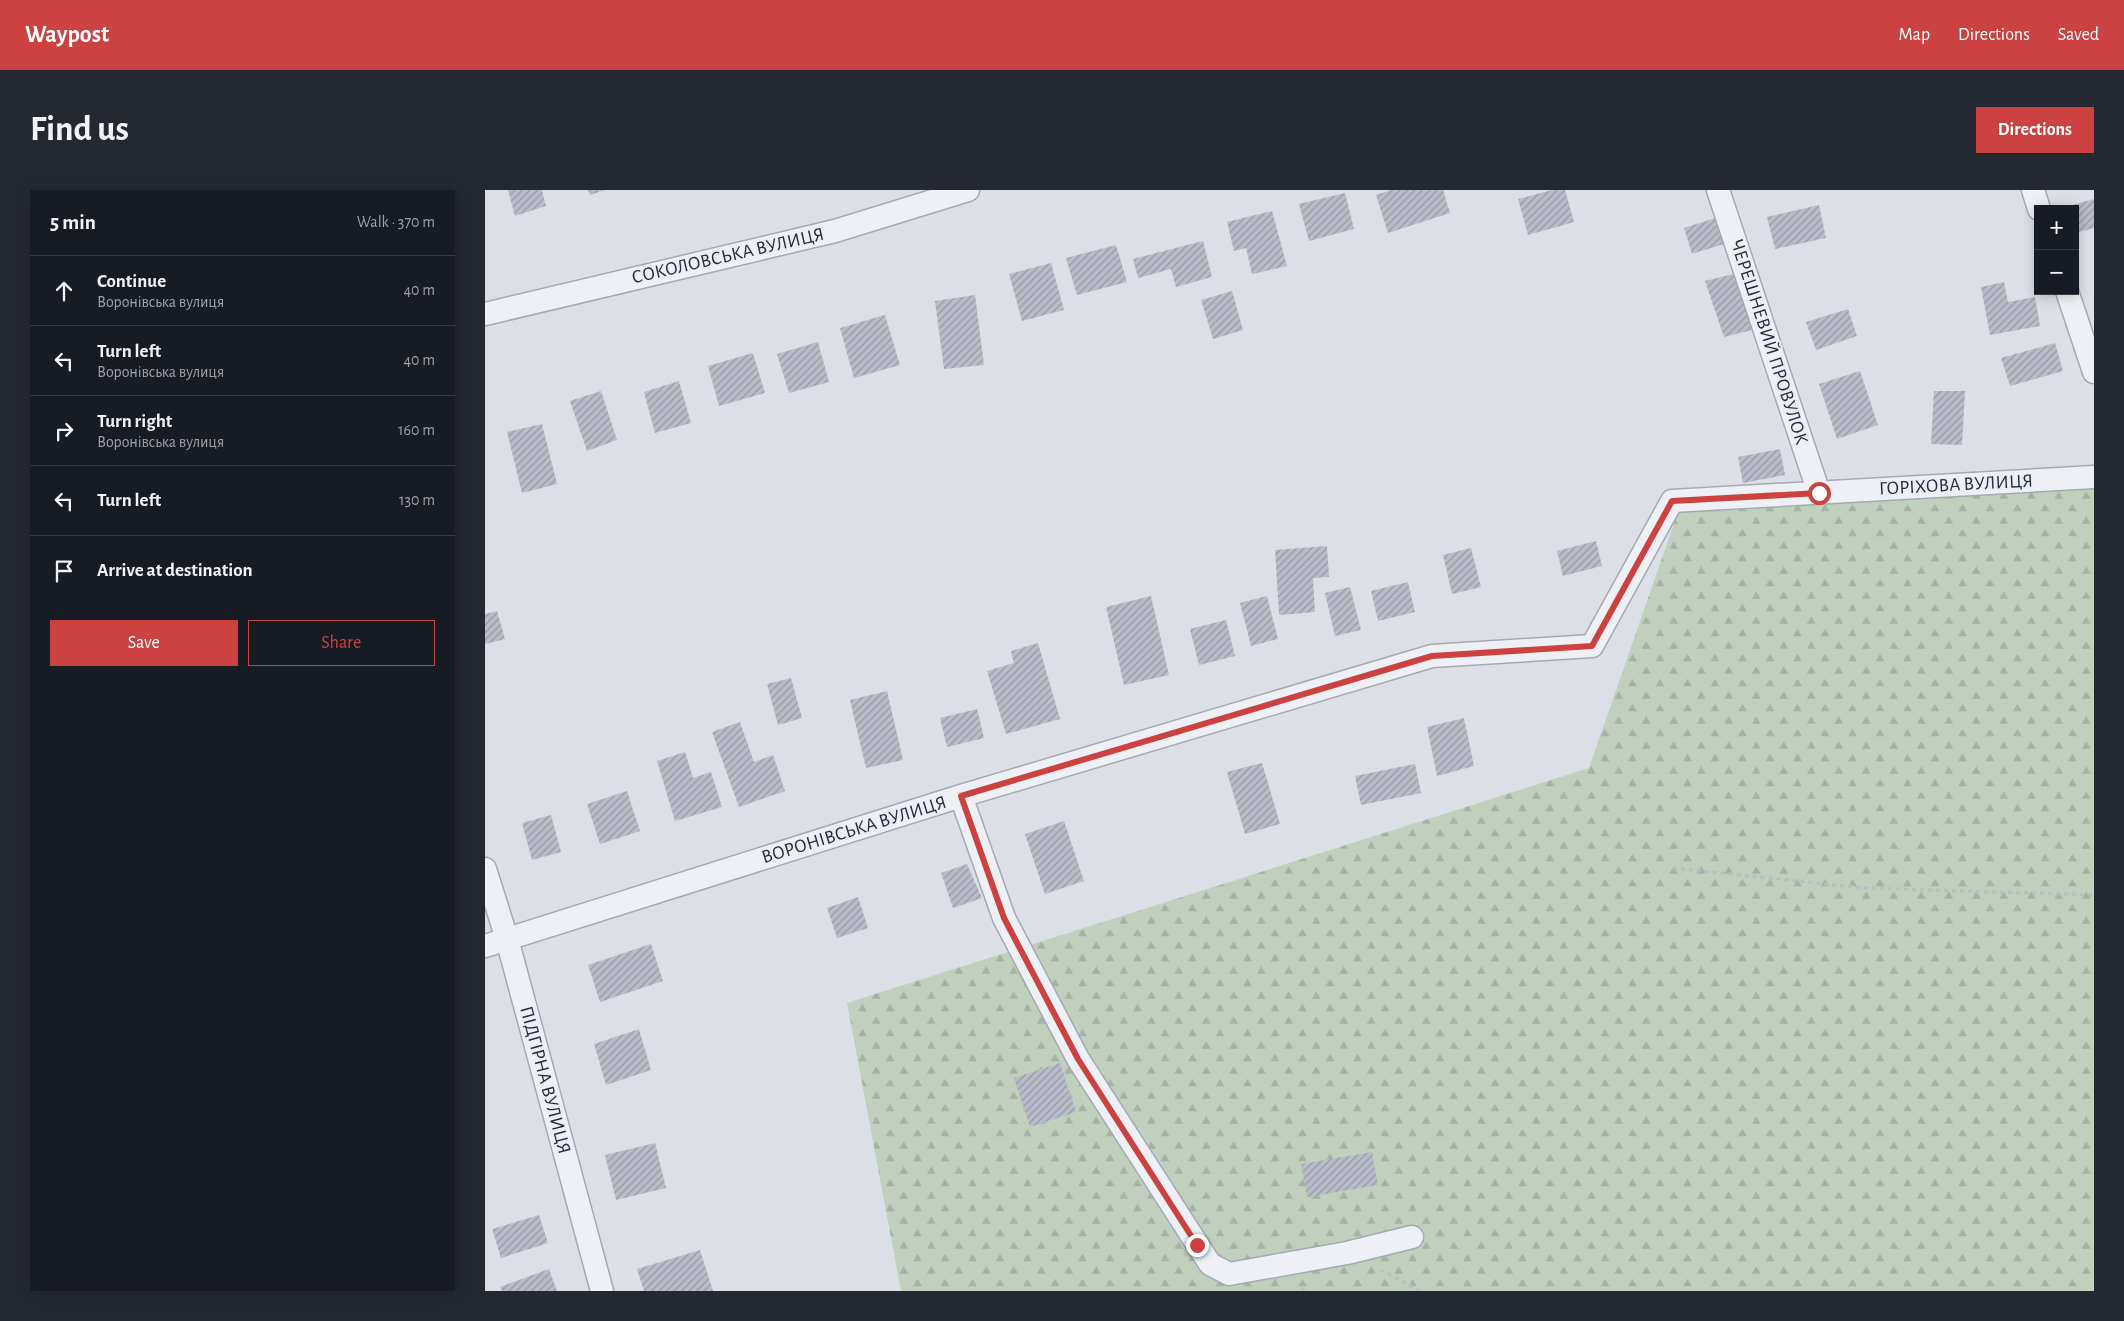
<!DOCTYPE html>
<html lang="en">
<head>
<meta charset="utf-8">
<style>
	body { margin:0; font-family:"Alegreya Sans",sans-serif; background:#242831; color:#f1f3f6 }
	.controls { position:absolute; right:15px; top:15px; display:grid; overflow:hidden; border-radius:0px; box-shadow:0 2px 12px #0003 }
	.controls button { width:45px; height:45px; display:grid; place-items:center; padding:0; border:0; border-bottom:1px solid #363941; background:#171b24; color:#f1f3f6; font:25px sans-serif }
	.stop { position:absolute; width:15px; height:15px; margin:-11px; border:4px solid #cb4241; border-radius:50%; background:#fff }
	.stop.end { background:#cb4241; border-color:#fff; box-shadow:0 1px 5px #0008 }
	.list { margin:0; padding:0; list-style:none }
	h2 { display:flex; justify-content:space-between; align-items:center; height:65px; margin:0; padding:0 20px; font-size:21px }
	h2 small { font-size:16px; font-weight:400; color:#9ea1a6 }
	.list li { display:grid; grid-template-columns:32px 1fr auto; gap:15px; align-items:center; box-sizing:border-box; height:70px; padding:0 20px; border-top:1px solid #363941 }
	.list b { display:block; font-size:19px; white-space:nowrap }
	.list p { margin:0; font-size:16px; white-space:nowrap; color:#9ea1a6 }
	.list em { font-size:16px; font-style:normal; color:#9ea1a6 }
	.actions { display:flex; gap:10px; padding:15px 20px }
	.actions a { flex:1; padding:11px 0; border:1px solid #cb4241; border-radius:0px; text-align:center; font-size:18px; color:#cb4241 }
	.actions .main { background:#cb4241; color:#fff }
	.icon { flex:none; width:28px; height:28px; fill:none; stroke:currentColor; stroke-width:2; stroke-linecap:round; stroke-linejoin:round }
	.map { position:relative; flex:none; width:1609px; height:1101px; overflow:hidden; border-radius:0px }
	header { display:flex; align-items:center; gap:30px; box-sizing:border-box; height:70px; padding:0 25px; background:#cb4241; color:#fff }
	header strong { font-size:24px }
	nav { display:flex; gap:28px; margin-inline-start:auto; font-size:18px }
	.intro { display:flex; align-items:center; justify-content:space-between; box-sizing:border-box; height:120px; padding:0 30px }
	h1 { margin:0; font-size:35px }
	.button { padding:12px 22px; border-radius:0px; background:#cb4241; color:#fff; font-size:18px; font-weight:700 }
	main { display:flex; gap:30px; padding:0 30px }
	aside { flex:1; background:#171b24; border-radius:0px; box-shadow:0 2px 12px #0003 }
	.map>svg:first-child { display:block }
	.forest { fill:url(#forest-firs) }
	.building { fill:url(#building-hatch) }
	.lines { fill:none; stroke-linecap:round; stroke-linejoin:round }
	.street-casing { stroke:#a5a9b3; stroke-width:25 }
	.path { stroke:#bbbdc5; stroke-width:3; stroke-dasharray:4 4; stroke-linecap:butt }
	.street { stroke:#eff0f5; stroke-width:22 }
	.route { stroke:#cb4241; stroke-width:6 }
	.labels { text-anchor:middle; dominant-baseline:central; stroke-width:4; stroke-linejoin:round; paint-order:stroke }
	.street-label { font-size:19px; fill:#262b3c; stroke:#ebeef4 }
</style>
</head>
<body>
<header>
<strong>Waypost</strong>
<nav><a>Map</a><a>Directions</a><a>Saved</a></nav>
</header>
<div class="intro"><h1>Find us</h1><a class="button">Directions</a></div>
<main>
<aside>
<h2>5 min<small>Walk · 370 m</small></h2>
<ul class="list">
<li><svg class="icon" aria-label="ahead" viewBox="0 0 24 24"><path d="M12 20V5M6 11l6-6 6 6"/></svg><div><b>Continue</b><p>Воронівська вулиця</p></div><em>40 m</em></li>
<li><svg class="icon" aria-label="left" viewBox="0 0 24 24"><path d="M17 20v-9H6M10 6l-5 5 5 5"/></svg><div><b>Turn left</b><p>Воронівська вулиця</p></div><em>40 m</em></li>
<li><svg class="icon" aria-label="right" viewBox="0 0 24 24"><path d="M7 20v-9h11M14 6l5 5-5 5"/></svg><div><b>Turn right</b><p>Воронівська вулиця</p></div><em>160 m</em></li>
<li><svg class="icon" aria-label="left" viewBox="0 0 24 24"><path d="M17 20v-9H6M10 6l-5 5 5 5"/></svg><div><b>Turn left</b></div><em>130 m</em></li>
<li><svg class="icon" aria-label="arrive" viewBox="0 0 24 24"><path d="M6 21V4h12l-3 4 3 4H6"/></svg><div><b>Arrive at destination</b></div></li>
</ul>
<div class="actions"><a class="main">Save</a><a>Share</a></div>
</aside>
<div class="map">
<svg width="1609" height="1101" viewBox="0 0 1609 1101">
	<defs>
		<pattern id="forest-firs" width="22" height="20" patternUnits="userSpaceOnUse" patternTransform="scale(1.25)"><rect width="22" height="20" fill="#bfd0bd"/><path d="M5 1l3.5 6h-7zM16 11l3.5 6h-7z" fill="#a4b3a3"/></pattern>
		<pattern id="building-hatch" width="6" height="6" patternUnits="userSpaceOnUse" patternTransform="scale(1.25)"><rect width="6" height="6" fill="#babdc9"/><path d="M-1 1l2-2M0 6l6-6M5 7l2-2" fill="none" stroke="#979aa4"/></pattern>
	</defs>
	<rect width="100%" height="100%" fill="#dcdfe6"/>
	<path class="forest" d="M1609 291V1101H416L362 813 1104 578 1193 322Z"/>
	<path class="building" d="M23 0H57L61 16 30 26Z
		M103 0H120L105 5Z
		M906 0H958L965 23 903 43 891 5Z
		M1067 0H1080L1089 32 1043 45 1033 9Z
		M860 3 869 39 824 51 814 14Z
		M1609 9V38L1590 43V19L1580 17Z
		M1334 15 1341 48 1290 59 1282 27Z
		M787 21 802 76 767 84 761 58 749 61 742 32Z
		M1233 27 1242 53 1207 64 1199 38Z
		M718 51 727 87 691 97 686 79 653 88 648 69Z
		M631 55 642 92 592 105 581 68Z
		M566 73 579 120 537 131 524 84Z
		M1248 84 1267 140 1239 147 1220 91Z
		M1519 92 1523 112 1550 107 1555 136 1505 145 1496 97Z
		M747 101 758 140 728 149 716 110Z
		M490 105 499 175 459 179 450 111Z
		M1363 119 1372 146 1331 160 1321 132Z
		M400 125 415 175 369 188 355 138Z
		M333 152 344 192 304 203 292 164Z
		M1570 153 1578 181 1525 196 1516 168Z
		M268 163 280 203 234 216 223 176Z
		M1375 181 1393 235 1352 249 1334 194Z
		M194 191 206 233 170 243 159 202Z
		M116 201 132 250 102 261 85 211Z
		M1449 201H1480L1477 255 1446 254Z
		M57 234 72 294 37 303 22 242Z
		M1295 259 1300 285 1258 293 1253 267Z
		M1111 351 1117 376 1078 386 1072 361Z
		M842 356 844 387 828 388 830 422 794 425 790 360Z
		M986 358 996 397 967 404 958 365Z
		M923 392 930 422 893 431 886 401Z
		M865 397 876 440 850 446 840 403Z
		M666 406 684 485 639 495 621 417Z
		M782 406 793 449 766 456 755 413Z
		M12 421 20 449 0 454V424Z
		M741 430 750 466 714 475 705 439Z
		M553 453 575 529 521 544 502 481 529 473 526 461Z
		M306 488 317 528 293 535 282 494Z
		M402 501 418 570 381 578 365 510Z
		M492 519 499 548 462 557 455 528Z
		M979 528 989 576 952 586 942 537Z
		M255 532 269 572 288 565 300 601 254 617 227 542Z
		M200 562 208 588 226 582 237 617 190 631 172 571Z
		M777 573 795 634 760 644 742 582Z
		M930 574 936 603 876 615 870 586Z
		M142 601 155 641 115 654 102 614Z
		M66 625 76 662 47 670 37 633Z
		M579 631 599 691 560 704 540 644Z
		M482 674 497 708 468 718 456 683Z
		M373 707 383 738 352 748 342 718Z
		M166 754 178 791 115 812 103 775Z
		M154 839 166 880 121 895 109 854Z
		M575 873 591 922 545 937 529 888Z
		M170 953 181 998 131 1010 120 965Z
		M887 962 893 995 822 1007 816 974Z
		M54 1025 63 1053 16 1068 7 1039Z
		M215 1060 228 1101H159L152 1079Z
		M64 1079 72 1101H17L15 1097Z"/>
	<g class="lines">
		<g class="street-casing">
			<path id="street" d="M1233 0 1334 303
				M1548 0 1554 19
				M1582 101 1609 182
				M0 124 350 41 483 0
				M476 606 519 728 593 869 725 1074 744 1084 862 1063 927 1047
				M0 679 22 749 117 1101
				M0 756 476 606 947 466 1107 456 1187 311 1609 287"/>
		</g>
		<path class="path" d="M1188 678 1379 698 1609 705
			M896 1080 935 1101
			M816 1098 823 1101"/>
		<use href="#street" class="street"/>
	</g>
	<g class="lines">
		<path class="route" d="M712 1055 593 869 519 728 476 606 947 466 1107 456 1187 311 1334 303"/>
	</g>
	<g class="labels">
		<g class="street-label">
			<text transform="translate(243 66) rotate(-13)">СОКОЛОВСЬКА ВУЛИЦЯ</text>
			<text transform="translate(1284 152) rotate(72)">ЧЕРЕШНЕВИЙ ПРОВУЛОК</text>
			<text transform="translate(1471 295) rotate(-3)">ГОРІХОВА ВУЛИЦЯ</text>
			<text transform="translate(369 640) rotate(-17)">ВОРОНІВСЬКА ВУЛИЦЯ</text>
			<text transform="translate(60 890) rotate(75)">ПІДГІРНА ВУЛИЦЯ</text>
		</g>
	</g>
</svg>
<div class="controls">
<button>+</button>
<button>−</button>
</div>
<div class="stop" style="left:1334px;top:303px"></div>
<div class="stop end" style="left:712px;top:1055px"></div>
</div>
</main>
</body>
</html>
